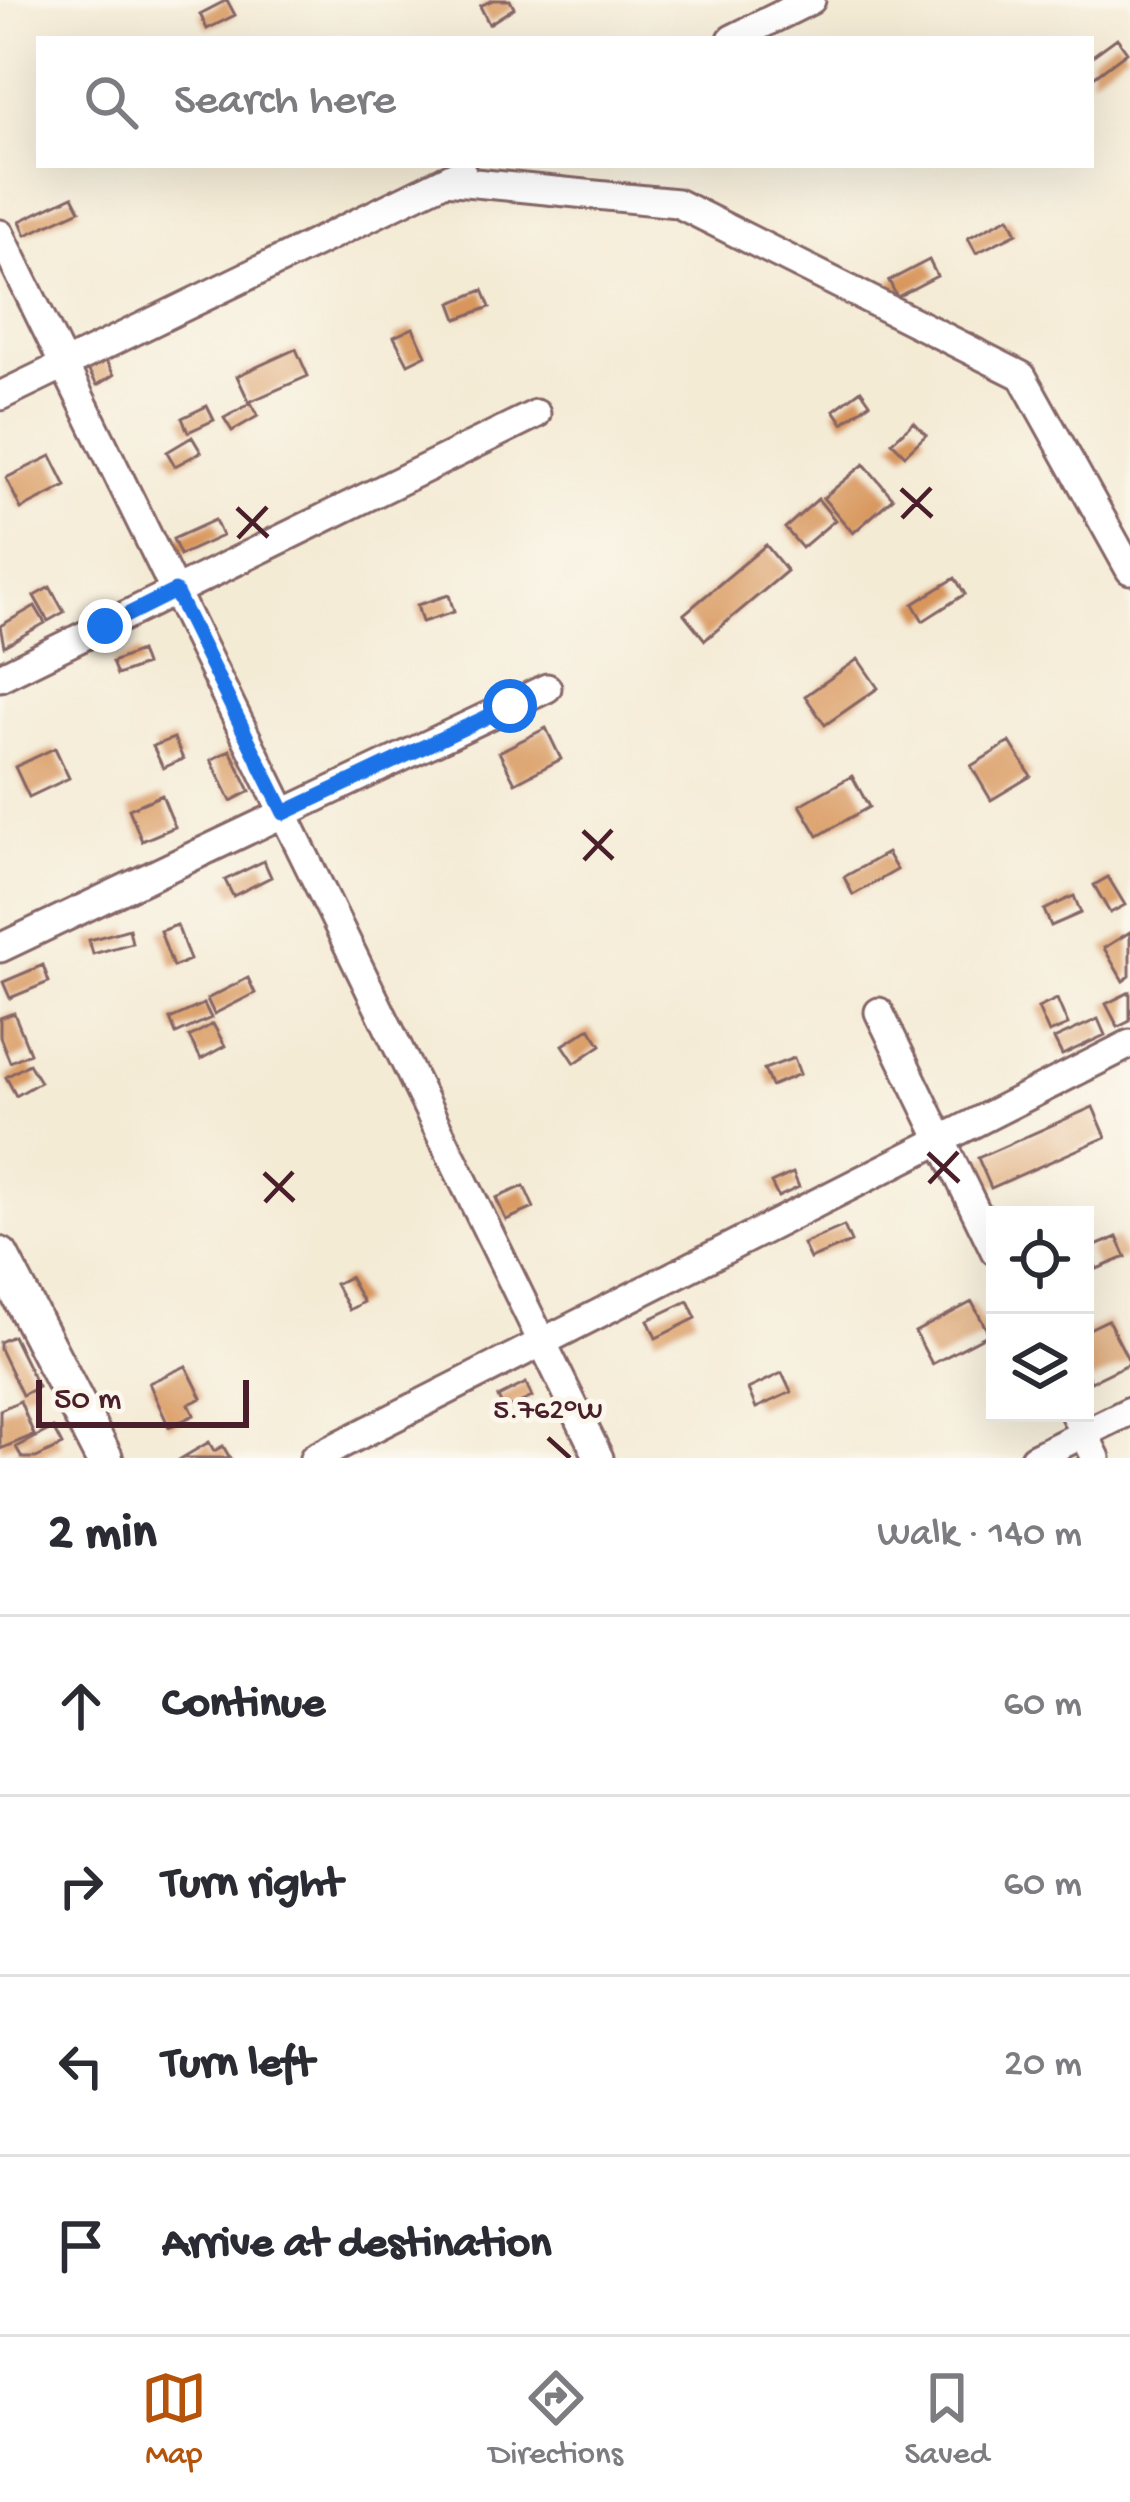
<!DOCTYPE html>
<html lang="en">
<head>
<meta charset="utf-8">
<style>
	body { margin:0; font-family:"Gochi Hand",sans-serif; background:#f2f2f3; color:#2b2b33 }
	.controls { position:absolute; right:36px; bottom:36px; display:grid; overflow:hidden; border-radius:0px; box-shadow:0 12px 48px #0002 }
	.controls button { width:108px; height:108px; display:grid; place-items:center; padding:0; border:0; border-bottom:3px solid #e1e1e2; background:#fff; color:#2b2b33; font:60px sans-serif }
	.scale { position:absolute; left:36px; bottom:30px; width:213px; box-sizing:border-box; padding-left:12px; border:6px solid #4a1f2b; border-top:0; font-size:33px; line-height:42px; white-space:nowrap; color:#4a1f2b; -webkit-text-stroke:9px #fbf7ec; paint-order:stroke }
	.stop { position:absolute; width:36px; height:36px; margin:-27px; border:9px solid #1a73e8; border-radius:50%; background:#fff }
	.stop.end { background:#1a73e8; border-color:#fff; box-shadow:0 3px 12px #0008 }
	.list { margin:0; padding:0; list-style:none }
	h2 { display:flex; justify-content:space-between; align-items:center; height:156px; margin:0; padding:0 48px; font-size:51px }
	h2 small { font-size:39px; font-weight:400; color:#7c7c81 }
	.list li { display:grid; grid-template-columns:78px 1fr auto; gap:36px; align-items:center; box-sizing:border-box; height:180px; padding:0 48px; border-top:3px solid #e1e1e2 }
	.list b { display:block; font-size:45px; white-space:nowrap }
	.list em { font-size:39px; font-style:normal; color:#7c7c81 }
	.icon { flex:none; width:66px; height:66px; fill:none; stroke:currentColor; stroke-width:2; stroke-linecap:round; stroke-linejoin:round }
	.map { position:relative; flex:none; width:1130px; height:1458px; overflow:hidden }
	.search { position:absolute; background:#fff; box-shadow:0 12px 48px #0002; left:36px; right:36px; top:36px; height:132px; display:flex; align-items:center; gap:30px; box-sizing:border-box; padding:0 42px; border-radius:0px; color:#7c7c81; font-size:45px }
	.sheet { height:876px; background:#fff }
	nav { display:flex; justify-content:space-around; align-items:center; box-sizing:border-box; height:168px; border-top:3px solid #e1e1e2; background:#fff; font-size:33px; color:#7c7c81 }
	nav a { display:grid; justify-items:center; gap:6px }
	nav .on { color:#b45309 }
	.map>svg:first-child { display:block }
	.building { fill:#d8965b }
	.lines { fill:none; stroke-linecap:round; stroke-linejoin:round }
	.minor-casing { stroke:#866666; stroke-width:33 }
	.tertiary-casing { stroke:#866666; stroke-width:42 }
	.minor { stroke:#fff; stroke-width:27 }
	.tertiary { stroke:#fff; stroke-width:36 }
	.route { stroke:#1a73e8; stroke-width:15 }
	.ticks { fill:none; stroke:#4a1f2b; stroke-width:4.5 }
	.ticks-label { font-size:30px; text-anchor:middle; fill:#4a1f2b; stroke:#fbf7ec; stroke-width:10; stroke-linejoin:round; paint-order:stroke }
</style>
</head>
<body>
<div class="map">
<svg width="1130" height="1458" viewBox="0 0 1130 1458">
	<rect width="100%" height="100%" fill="#fbf7ec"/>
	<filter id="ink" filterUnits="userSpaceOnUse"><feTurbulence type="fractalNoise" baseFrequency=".00833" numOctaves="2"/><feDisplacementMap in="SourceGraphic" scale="24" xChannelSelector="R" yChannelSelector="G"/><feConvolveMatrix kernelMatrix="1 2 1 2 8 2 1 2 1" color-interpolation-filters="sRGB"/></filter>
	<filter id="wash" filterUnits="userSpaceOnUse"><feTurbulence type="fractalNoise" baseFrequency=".004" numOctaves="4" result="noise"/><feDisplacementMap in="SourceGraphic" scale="48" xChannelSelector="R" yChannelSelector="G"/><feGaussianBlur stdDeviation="2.7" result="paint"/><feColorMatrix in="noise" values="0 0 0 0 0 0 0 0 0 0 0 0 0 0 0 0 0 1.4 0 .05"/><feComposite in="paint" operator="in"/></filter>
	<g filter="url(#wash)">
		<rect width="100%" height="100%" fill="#f4ebd5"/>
		<g id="blocks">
			<path class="building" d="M227 0 235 15 207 29 200 14Z
				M493 0H510L514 8 489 24 480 6Z
				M1117 38 1127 52 1091 79V57Z
				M73 196 80 210 26 235 20 221Z
				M1009 217 1017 233 976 253 968 238Z
				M929 260 937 276 897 297 889 281Z
				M483 290 490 307 457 319 451 303Z
				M413 328 426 355 408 364 394 337Z
				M296 349 308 376 249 402 237 376Z
				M103 356 114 375 97 385 86 366Z
				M861 390 870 403 843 423 834 410Z
				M251 403 258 416 232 431 224 418Z
				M207 406 214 420 188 432 182 418Z
				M914 422 926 435 905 455 892 442Z
				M192 437 201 452 175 466 167 452Z
				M51 456 66 486 21 509 6 478Z
				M864 464 893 498 853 533 823 498Z
				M818 499 835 520 802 548 785 528Z
				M215 520 222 536 180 555 173 539Z
				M766 545 787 571 705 640 684 614Z
				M955 578 965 594 923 621 913 604Z
				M50 587 64 612 48 621 34 596Z
				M449 595 454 612 422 622 417 605Z
				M35 606 45 623 4 646 0 626Z
				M140 651 145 665 117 675 112 662Z
				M858 659 878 688 825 725 805 696Z
				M546 728 561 759 515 783 499 752Z
				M174 738 183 759 163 768 153 746Z
				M1010 742 1031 776 991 800 971 766Z
				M55 748 69 778 29 797 15 767Z
				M230 750 250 791 231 801 211 760Z
				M852 776 869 807 818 836 800 805Z
				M162 795 175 827 142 841 129 809Z
				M887 853 897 870 853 895 844 877Z
				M264 861 271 877 233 896 225 880Z
				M1108 877 1125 905 1110 913 1094 885Z
				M1074 896 1081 913 1051 926 1044 910Z
				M177 925 190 960 173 967 160 931Z
				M129 929 132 943 93 954 89 940Z
				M1130 932V976L1123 981 1104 948Z
				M43 965 49 982 10 998 3 982Z
				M248 978 255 993 214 1014 207 999Z
				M1130 992V1021L1118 1027 1106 1004Z
				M1057 999 1068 1025 1049 1033 1038 1008Z
				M204 1004 211 1018 176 1034 170 1019Z
				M14 1013 30 1053 10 1062 0 1037V1018Z
				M1098 1019 1105 1035 1062 1055 1054 1039Z
				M213 1024 225 1046 201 1059 189 1037Z
				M590 1028 601 1045 575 1063 563 1045Z
				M794 1058 800 1074 771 1086 764 1069Z
				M29 1064 40 1082 16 1096 6 1077Z
				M1093 1107 1106 1137 991 1188 978 1158Z
				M793 1173 799 1187 778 1197 771 1183Z
				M524 1186 534 1208 506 1220 496 1198Z
				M844 1226 851 1242 810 1259 803 1244Z
				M1117 1237 1126 1257 1097 1269 1088 1249Z
				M349 1277 363 1302 349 1310 335 1284Z
				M688 1301 696 1318 656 1338 648 1320Z
				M972 1302 989 1334 932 1364 915 1332Z
				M1108 1320 1130 1363 1091 1382 1085 1369V1331Z
				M13 1336 38 1387 22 1395 0 1349V1342Z
				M186 1366 202 1398 189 1404 194 1415 169 1427 149 1383Z
				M782 1373 791 1392 756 1408 748 1389Z
				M526 1383 532 1397 504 1410 498 1397Z
				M20 1401 34 1435 0 1449V1410Z
				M53 1428 62 1445 36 1458H22L16 1447Z
				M209 1442 214 1451 223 1446 230 1458H182Z"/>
		</g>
	</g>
	<g filter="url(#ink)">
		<use href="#blocks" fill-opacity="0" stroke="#866666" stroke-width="3"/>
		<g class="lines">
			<g class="minor-casing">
				<path id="minor" d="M732 39 811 0
					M445 180 677 203 1022 376 1130 570
					M0 234 599 1458
					M0 396 462 172
					M0 677 536 414
					M0 948 547 688
					M879 1012 995 1251
					M1074 1413 1096 1458
					M314 1458 1130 1044
					M1034 1458 1130 1411"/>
			</g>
			<g class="tertiary-casing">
				<path id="tertiary" d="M0 1256 104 1458"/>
			</g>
			<use href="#minor" class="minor"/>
			<use href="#tertiary" class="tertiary"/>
		</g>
	</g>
	<g class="lines" filter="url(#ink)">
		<path class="route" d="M105 626 175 591 284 813 510 706"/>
	</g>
	<path class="ticks" d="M901 489 932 517M237 508 268 537M902 518 931 488M238 538 267 507M583 831 613 859M584 860 612 830M928 1153 959 1182M264 1173 294 1201M929 1183 958 1152M265 1202 293 1172M548 1438 570 1458"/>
	<g class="ticks-label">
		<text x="548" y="1418">5.762°W</text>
	</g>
</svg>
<div class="controls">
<button><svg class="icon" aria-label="locate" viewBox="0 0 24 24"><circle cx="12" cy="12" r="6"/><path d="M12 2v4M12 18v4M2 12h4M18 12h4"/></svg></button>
<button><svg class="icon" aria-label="layers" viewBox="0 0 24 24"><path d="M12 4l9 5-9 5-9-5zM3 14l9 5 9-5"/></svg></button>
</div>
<div class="scale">50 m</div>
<div class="stop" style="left:510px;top:706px"></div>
<div class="stop end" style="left:105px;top:626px"></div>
<div class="search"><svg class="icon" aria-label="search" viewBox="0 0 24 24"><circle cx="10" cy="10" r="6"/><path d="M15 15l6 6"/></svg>Search here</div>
</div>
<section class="sheet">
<h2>2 min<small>Walk · 140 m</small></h2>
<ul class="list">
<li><svg class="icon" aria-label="ahead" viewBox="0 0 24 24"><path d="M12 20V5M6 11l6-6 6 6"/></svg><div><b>Continue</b></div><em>60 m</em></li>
<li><svg class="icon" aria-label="right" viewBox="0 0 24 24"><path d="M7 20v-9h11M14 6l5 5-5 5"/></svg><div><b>Turn right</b></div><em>60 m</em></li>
<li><svg class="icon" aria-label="left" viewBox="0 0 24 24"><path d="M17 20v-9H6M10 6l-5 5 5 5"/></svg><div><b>Turn left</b></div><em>20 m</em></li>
<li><svg class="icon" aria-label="arrive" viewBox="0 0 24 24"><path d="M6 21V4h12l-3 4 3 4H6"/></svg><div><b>Arrive at destination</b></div></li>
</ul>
</section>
<nav>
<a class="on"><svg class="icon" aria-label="map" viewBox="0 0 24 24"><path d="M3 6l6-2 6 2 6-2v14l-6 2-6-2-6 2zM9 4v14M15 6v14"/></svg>Map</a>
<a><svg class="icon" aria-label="directions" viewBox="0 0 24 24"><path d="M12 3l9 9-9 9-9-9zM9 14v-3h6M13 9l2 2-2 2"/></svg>Directions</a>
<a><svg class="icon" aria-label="saved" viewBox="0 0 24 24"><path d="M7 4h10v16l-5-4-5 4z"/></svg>Saved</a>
</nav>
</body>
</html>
